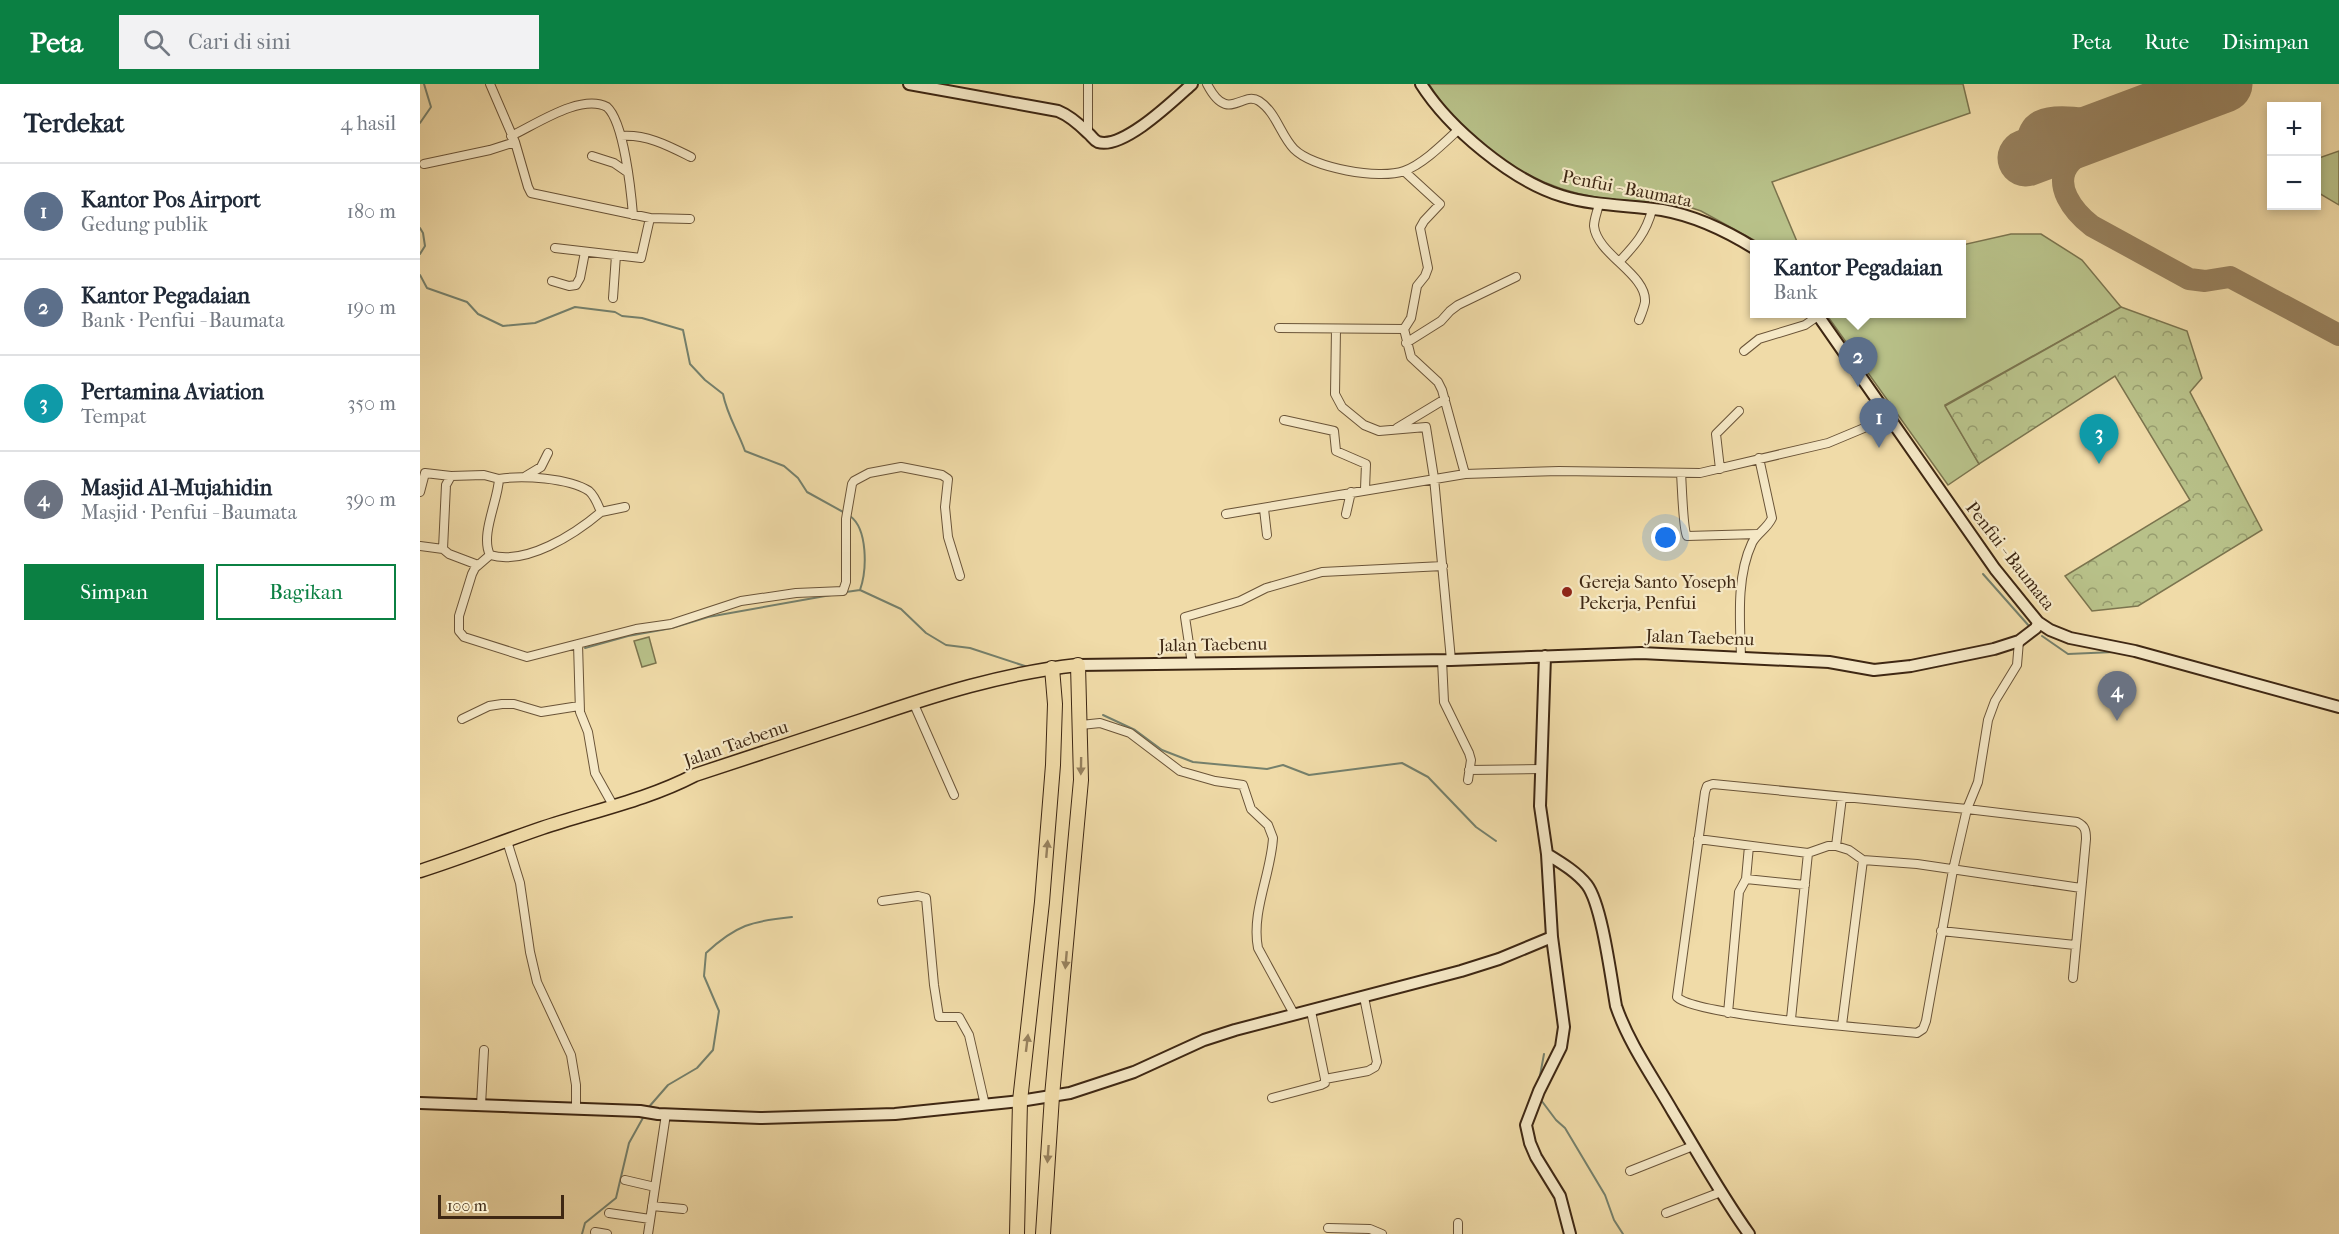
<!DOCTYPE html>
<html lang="id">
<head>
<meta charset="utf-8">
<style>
	body { margin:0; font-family:"IM FELL French Canon",serif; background:#f2f2f3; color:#1f2937 }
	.controls { position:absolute; right:18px; top:18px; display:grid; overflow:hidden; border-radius:0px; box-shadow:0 3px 9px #0003 }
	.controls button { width:54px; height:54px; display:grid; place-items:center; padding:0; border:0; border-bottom:2px solid #e0e1e3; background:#fff; color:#1f2937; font:30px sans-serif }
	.scale { position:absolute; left:18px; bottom:15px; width:126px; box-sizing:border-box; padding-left:6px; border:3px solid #3e2713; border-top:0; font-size:16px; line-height:21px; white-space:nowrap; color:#3e2713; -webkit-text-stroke:4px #f5e8c6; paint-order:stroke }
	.you { position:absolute; left:1246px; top:454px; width:21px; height:21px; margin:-15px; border:4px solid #fff; border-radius:50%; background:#1a73e8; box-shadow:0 0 0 9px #1a73e833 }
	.badge { display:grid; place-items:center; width:39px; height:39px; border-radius:50%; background:#0b8043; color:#fff; font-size:20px; font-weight:700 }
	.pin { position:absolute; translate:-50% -50px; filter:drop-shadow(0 2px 3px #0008) }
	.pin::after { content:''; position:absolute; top:32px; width:21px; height:18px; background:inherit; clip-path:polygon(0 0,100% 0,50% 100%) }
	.popup { position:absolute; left:1330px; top:156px; width:216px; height:78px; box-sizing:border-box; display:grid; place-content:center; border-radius:0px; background:#fff; filter:drop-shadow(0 2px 4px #0005); font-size:20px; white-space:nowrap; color:#747a83 }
	.popup b { font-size:22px; color:#1f2937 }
	.popup::after { content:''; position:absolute; left:50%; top:100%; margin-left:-12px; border:12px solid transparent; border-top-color:#fff }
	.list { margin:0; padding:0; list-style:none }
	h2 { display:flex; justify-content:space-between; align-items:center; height:78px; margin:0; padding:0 24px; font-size:26px }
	h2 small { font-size:20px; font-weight:400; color:#747a83 }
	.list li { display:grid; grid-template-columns:39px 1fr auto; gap:18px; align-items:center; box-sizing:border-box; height:96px; padding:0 24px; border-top:2px solid #e0e1e3 }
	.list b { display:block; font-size:22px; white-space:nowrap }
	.list p { margin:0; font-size:20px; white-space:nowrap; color:#747a83 }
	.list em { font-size:20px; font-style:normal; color:#747a83 }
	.actions { display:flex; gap:12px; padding:18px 24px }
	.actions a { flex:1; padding:14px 0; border:2px solid #0b8043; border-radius:0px; text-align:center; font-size:21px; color:#0b8043 }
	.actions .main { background:#0b8043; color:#fff }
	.icon { flex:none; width:33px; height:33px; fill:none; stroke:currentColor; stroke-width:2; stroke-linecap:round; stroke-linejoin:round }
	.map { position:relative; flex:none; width:1919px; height:1150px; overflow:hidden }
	header { display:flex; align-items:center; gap:36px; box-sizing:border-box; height:84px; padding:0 30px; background:#0b8043; color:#fff }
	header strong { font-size:28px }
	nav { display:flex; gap:33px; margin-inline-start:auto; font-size:21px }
	.search { width:420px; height:54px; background:#f2f2f3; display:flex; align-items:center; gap:15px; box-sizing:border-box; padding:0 21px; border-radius:0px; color:#747a83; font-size:22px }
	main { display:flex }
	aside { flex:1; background:#fff }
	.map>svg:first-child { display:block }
	.grass { fill:#b8c189; stroke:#7b744e; stroke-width:1.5 }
	.forest { fill:url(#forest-crowns); stroke:#7b744e; stroke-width:1.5 }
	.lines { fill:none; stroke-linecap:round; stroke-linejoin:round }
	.stream { stroke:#75806c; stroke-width:2 }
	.taxiway { stroke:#97815e; stroke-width:22 }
	.runway { stroke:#97815e; stroke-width:57 }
	.street-casing { stroke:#6a5438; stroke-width:10 }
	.secondary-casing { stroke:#3e2713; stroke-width:14 }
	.primary-casing { stroke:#3e2713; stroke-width:15 }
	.highway-casing { stroke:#3e2713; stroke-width:16 }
	.street { stroke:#f5e8c6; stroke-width:8 }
	.secondary { stroke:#f5e8c6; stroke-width:10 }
	.primary { stroke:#f0dba8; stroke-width:12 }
	.highway { stroke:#f0dba8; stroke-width:14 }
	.oneway { fill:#97815e }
	.poi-dot { fill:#8f2418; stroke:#f5e8c6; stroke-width:2 }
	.labels { text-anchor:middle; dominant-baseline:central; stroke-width:4.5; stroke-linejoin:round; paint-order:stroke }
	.street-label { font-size:18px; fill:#3e2713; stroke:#f5e8c6 }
	.poi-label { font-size:18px; fill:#3e2713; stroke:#f5e8c6; text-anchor:start }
</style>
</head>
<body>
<header>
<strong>Peta</strong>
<div class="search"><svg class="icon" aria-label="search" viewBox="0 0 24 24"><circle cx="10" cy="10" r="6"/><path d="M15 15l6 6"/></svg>Cari di sini</div>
<nav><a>Peta</a><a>Rute</a><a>Disimpan</a></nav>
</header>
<main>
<aside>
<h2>Terdekat<small>4 hasil</small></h2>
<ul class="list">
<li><span class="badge" style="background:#5c6f8a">1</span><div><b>Kantor Pos Airport</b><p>Gedung publik</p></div><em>180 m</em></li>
<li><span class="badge" style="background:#5c6f8a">2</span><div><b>Kantor Pegadaian</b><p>Bank · Penfui - Baumata</p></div><em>190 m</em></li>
<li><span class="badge" style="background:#0f9aa8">3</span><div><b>Pertamina Aviation</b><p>Tempat</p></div><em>350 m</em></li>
<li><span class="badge" style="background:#6b7280">4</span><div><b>Masjid Al-Mujahidin</b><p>Masjid · Penfui - Baumata</p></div><em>390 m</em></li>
</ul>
<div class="actions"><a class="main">Simpan</a><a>Bagikan</a></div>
</aside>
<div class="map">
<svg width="1919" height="1150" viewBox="0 0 1919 1150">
	<defs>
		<pattern id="forest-crowns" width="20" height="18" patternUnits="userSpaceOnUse" patternTransform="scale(1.5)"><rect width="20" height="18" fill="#b8c189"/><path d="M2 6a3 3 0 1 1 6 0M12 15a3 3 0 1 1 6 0" fill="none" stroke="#979d6f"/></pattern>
	</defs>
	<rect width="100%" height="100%" fill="#f0dba8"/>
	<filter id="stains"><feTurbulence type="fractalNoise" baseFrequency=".00333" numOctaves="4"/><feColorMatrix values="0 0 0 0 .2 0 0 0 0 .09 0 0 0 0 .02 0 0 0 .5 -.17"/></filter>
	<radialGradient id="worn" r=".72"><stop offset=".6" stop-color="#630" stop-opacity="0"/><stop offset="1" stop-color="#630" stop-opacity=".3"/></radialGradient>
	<path class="grass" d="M1009 0H1543L1550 29 1352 98 1378 160H1341L1281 127 1266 122C1238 117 1208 118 1180 114 1111 104 1046 59 1009 0Z
		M1919 67V121L1897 108 1896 75Z
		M1591 150H1621L1662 176 1701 223 1525 321 1559 380 1528 401 1406 230H1541L1542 161Z
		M229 553 236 579 222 583 214 557Z"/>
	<path class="forest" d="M1701 223 1767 247 1782 294 1770 308 1842 446 1718 522 1672 527 1645 492 1770 416 1695 292 1559 380 1525 322Z"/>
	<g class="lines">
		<path class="stream" d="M0 39 11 23 4 0
			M0 144 3 149 5 162 0 170
			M0 191 7 204 47 218 58 230 83 242 115 239 155 223 195 228 202 232 222 234 263 246 270 280 285 296 303 310C307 331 318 347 325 367L364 382 378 394 387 408 425 429
			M1563 490 1609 542
			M440 506 481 525 506 549 526 561 550 564 611 584
			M426 508 440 506C447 486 448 445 430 432
			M1622 552 1648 570 1694 568
			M165 564 208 552 252 544 288 533 411 511
			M683 631 715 646 742 666 773 678 847 685 863 681 889 691 982 679 1008 693 1056 743 1076 757
			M1119 997 1124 970
			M1121 1016 1136 1036 1145 1044 1185 1111 1194 1136 1203 1150
			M228 1024 248 1001 277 984 293 966 299 927 284 892 286 869C316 841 332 837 372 833
			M162 1150 165 1139 196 1114 209 1059 224 1032"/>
		<path class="taxiway" d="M1695 41C1687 49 1679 58 1670 64 1664 69 1656 72 1651 78 1630 100 1655 129 1672 142L1769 195 1785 197 1810 193 1919 251
			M1650 78C1641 79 1630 82 1622 78 1606 71 1602 46 1620 37 1639 28 1675 37 1695 41"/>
		<path class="runway" d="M1606 74 1804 0"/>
		<g class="street-casing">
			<path id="street" d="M70 0 95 58 108 103 111 109 230 134 270 135
				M668 0V49
				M787 0C808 41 822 6 839 17 856 28 861 52 874 65 893 84 959 96 984 87 1003 80 1023 60 1038 46
				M91 52C115 41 161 9 187 23 204 38 211 107 213 131
				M201 52C227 50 249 62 271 73
				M172 72 194 79 207 88
				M4 80 70 66 95 58
				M1179 119C1178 126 1174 135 1174 142 1177 171 1227 190 1225 218 1224 224 1221 231 1219 236
				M135 164 221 174 230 134
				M1199 178C1215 161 1226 149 1232 126
				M132 197 149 202 156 201 160 194 165 168
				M193 214 196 171
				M859 244 984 245 991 234 997 202 1005 192 1008 184 1000 144 1004 137 1020 120 984 87
				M916 245 915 310 922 323 944 341 959 347 1006 343 1014 394 1031 576
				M984 245 991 273 1018 298 1022 306 1045 390
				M986 259 1021 237 1030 227 1038 221 1096 193
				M1324 267 1339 255 1385 241 1398 232
				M864 336 914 347 916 367 946 380 945 405
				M977 344 1025 315
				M1300 385 1296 350 1319 327
				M1261 389C1262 402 1263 446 1267 452L1337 450
				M106 392 121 383 128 369
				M79 395C102 391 149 394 169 407 175 412 178 421 181 428L205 423
				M0 408 5 389 31 392
				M844 425 847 451
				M806 430 1045 390 1139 387 1280 389 1408 359 1456 339 1467 332
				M926 430 931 408
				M0 462 23 465
				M70 471 55 484 52 490 39 532V547L44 553 107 573 216 545 251 540 321 517 376 509 423 507 426 498V435L432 400 434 397 449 389 481 383 522 391 528 395 525 423 528 453 540 492
				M70 471C106 482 155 450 181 428
				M58 481 29 470 23 465 26 401 31 392 64 391 79 395C78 417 60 451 70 471
				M1599 557 1597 581 1575 617 1568 636 1558 698 1547 725 1657 738C1665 742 1666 746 1666 755L1653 894
				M158 560 160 628 168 648 175 689 194 723
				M1321 573C1320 537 1316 493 1332 459 1337 449 1347 445 1352 434L1339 374
				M1022 576 1024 618 1049 669 1051 676 1048 696
				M772 580 765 533 820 517 846 504 902 488 1023 482
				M493 618 534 711
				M42 635 69 622 82 620H94L121 628 159 622
				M661 641 680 639 710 649 760 687 795 697 823 701 831 725 848 741 853 754C851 790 831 828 838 864L874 930
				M1049 686 1122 685
				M1293 700 1547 725 1533 786 1506 937 1503 945 1497 949C1460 945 1275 932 1257 913L1285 708 1287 702Z
				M1278 755 1388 769 1408 762H1416L1422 713
				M87 757 100 799 110 868 117 898 151 971 156 1001V1024
				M1416 762 1429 766 1443 776 1422 941
				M1443 776 1497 780 1661 804
				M1326 795 1385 801
				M462 817 498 812 506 814 514 901 519 933H539L549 951 565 1021
				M1521 847 1655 861
				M891 927 905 995 948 987 955 983 957 978 944 913
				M1308 929 1319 808 1326 795 1329 762
				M1371 935 1388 769
				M852 1014 901 1001 905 999V995
				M61 1021 64 966
				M1210 1087 1273 1062
				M205 1096 235 1103
				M232 1122 263 1125
				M189 1129 230 1135
				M1246 1129 1301 1108
				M908 1144 950 1145 962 1150
				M175 1148 187 1150
				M228 1150 246 1030
				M1038 1150V1139"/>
		</g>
		<g class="secondary-casing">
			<path id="secondary" d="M489 0 638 27C648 31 660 41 668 49 672 52 673 56 678 58 703 66 754 16 772 0
				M1001 0C1029 44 1092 97 1142 112 1174 122 1209 121 1242 126 1276 132 1305 146 1334 164
				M1397 230 1575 485 1618 538 1630 546 1650 554 1715 567 1919 623
				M1125 572 1120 722 1127 770 1132 853 1144 943 1141 963 1119 1007 1106 1041 1110 1059 1116 1073 1140 1112 1150 1150
				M658 581 1031 576 1221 569 1409 578 1454 586 1491 582 1574 565 1599 557 1616 544 1618 538
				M1127 770C1140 778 1157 788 1167 801 1182 821 1191 894 1196 922 1209 960 1233 993 1253 1028 1278 1069 1301 1111 1329 1150
				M0 1019 220 1027 238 1030 340 1034 475 1030 600 1017 650 1009 714 988 784 956 815 946 1041 887 1079 875 1132 853"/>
		</g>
		<g class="primary-casing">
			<path id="primary" d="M0 787C41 774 81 758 122 744 173 727 227 716 275 691 332 672 388 654 445 635 515 611 584 589 658 581"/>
		</g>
		<g class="highway-casing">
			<path id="highway" d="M597 1150 600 1017 622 818 633 681 635 620 632 584
				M623 1150 632 1012 661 696 658 581"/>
		</g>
		<use href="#street" class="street"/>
		<use href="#secondary" class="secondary"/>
		<use href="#primary" class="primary"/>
		<use href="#highway" class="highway"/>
	</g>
	<defs><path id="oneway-solid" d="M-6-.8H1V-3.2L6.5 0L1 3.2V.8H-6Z" transform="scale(1.5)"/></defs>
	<g class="oneway">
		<use href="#oneway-solid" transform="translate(661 682) rotate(91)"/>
		<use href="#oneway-solid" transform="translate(627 765) rotate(-85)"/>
		<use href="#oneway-solid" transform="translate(646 876) rotate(95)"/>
		<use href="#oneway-solid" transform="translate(607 959) rotate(-83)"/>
		<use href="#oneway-solid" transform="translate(628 1070) rotate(94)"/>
	</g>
	<circle class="poi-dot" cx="1147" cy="508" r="6"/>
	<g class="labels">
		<g class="street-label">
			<text transform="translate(1207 105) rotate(11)">Penfui - Baumata</text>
			<text transform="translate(1590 472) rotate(52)">Penfui - Baumata</text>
			<text transform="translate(1280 554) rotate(2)">Jalan Taebenu</text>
			<text transform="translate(793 561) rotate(-1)">Jalan Taebenu</text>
			<text transform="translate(316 660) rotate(-19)">Jalan Taebenu</text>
		</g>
		<g class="poi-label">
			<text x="1159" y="498">Gereja Santo Yoseph<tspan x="1159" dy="21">Pekerja, Penfui</tspan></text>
		</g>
	</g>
	<rect width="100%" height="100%" filter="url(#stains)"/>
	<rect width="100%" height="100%" fill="url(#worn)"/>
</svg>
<div class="controls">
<button>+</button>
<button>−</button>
</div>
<div class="scale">100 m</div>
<div class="you"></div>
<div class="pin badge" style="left:1459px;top:364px;background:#5c6f8a">1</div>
<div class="pin badge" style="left:1438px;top:303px;background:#5c6f8a">2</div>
<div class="popup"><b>Kantor Pegadaian</b>Bank</div>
<div class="pin badge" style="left:1679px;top:380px;background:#0f9aa8">3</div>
<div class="pin badge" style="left:1697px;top:637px;background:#6b7280">4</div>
</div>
</main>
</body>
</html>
